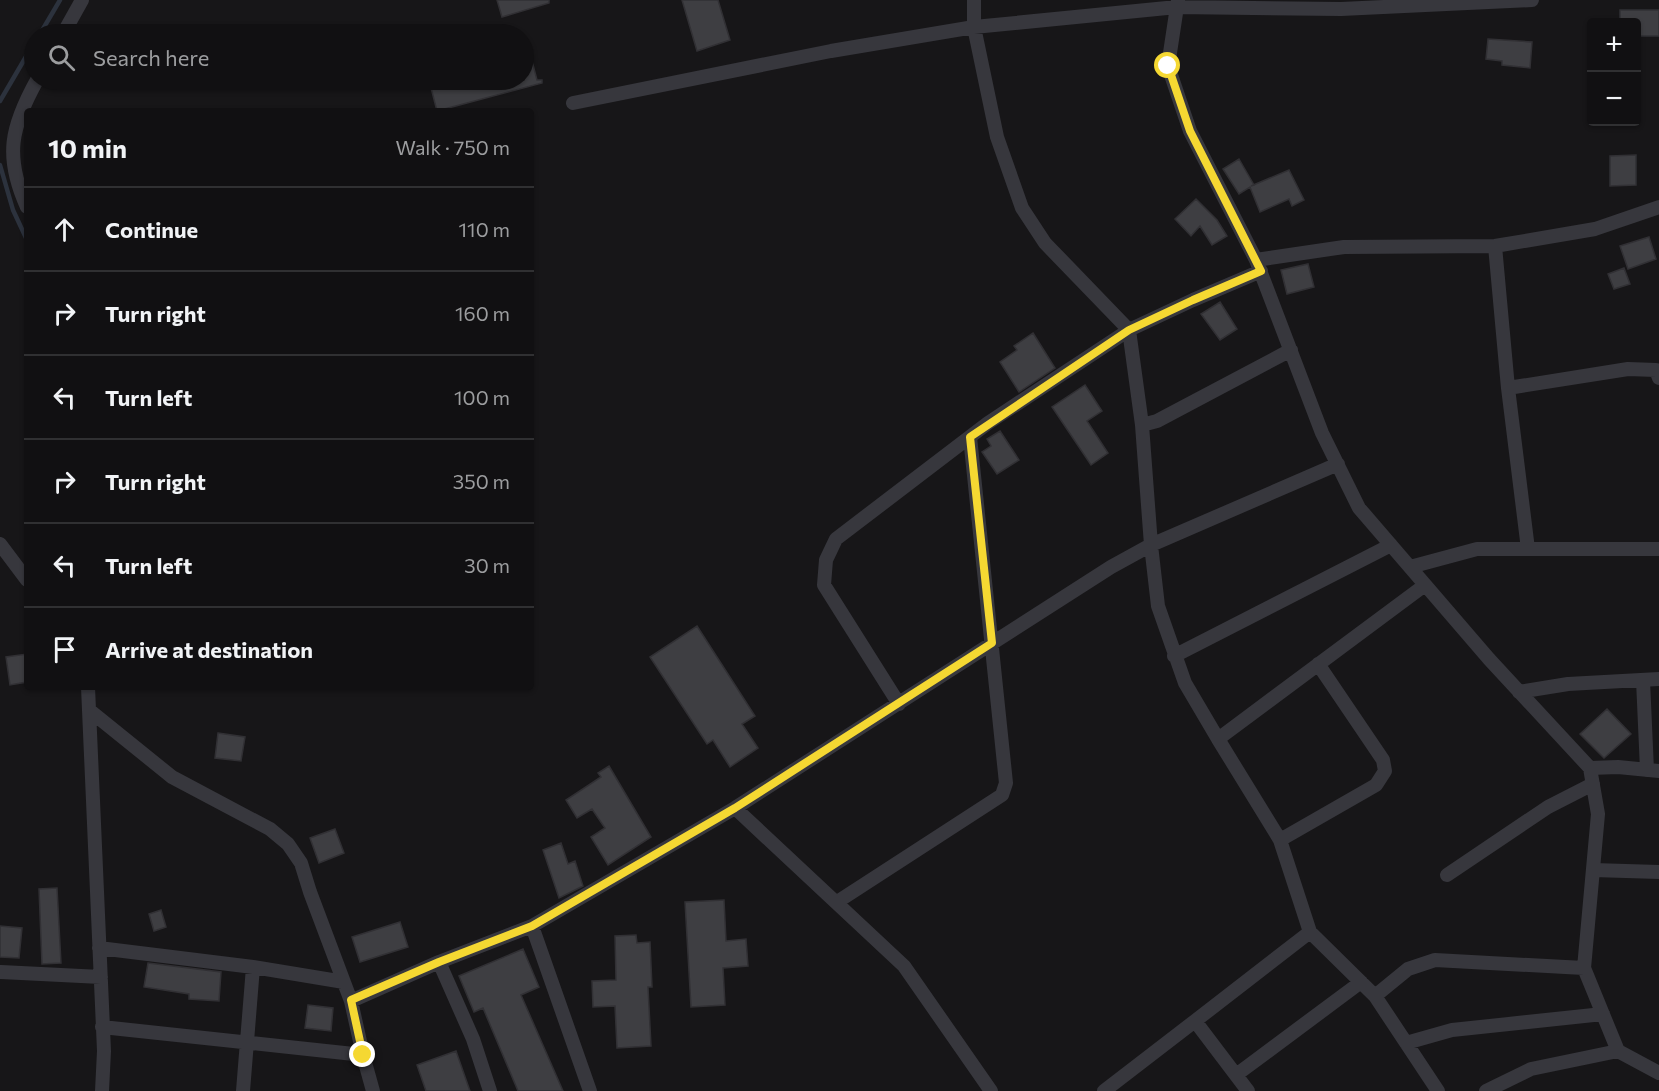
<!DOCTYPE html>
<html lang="en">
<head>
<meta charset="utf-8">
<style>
	body { margin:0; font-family:Commissioner,sans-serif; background:#1a191b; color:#f1f3f6 }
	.controls { position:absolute; right:18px; top:18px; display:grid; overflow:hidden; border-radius:6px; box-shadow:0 2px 4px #0004 }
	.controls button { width:54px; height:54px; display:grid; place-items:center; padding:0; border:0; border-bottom:2px solid #303032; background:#111012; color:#f1f3f6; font:30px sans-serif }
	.stop { position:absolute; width:18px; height:18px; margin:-14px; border:4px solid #f5d832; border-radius:50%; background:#fff }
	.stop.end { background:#f5d832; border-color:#fff; box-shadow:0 2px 6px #0008 }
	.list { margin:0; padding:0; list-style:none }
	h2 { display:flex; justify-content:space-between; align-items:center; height:78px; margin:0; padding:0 24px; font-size:26px }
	h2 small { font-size:20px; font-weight:400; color:#9c9d9f }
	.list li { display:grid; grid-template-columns:39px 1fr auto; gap:18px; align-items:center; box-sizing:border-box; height:84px; padding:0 24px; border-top:2px solid #303032 }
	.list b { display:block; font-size:22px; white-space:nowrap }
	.list em { font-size:20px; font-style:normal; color:#9c9d9f }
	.icon { flex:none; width:33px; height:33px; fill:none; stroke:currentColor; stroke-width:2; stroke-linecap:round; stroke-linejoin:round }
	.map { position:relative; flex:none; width:1659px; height:1091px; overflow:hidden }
	.search { position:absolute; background:#111012; box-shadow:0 2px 4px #0004; left:24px; top:24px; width:510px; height:66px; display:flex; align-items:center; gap:15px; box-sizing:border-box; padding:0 21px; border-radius:33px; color:#9c9d9f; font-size:22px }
	.panel { position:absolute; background:#111012; box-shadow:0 2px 4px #0004; left:24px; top:108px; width:510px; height:582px; border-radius:6px }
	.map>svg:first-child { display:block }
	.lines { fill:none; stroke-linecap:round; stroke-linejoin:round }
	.stream { stroke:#2c323d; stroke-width:4.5 }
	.building { fill:#3e3e42; stroke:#313034; stroke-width:1.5 }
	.street { stroke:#37373d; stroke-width:14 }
	.route { stroke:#f5d832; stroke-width:8 }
</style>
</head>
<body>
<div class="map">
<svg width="1659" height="1091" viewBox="0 0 1659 1091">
	<rect width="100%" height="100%" fill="#171618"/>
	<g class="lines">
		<path class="stream" d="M40 34 60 0
			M0 101 34 43
			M0 165 13 210 27 240"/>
	</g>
	<path class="building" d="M497 0H549V3L502 17Z
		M682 0H718L730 40 697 51Z
		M1620 10H1659V36H1636V22H1620Z
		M1488 39 1532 42 1530 68 1502 65V61L1486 59Z
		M524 42H527L537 80H542V83L437 111 429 80H524Z
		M1636 155V185L1610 186V156Z
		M1239 159 1254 185 1251 186 1289 170 1304 200 1292 206 1289 199 1260 212 1250 187 1239 194 1223 169Z
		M1196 199 1217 220 1227 236 1212 245 1200 226 1191 236 1175 219Z
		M1649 237 1656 259 1628 269 1620 246Z
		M1308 264 1314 287 1287 294 1281 270Z
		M1624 268 1630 284 1614 289 1608 274Z
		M1220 302 1237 329 1220 340 1201 314Z
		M1033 333 1055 368 1019 392 1000 362 1017 350 1014 346Z
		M1085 385 1102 411 1087 421 1108 453 1091 465 1052 407Z
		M1000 431 1019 460 997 474 982 452 991 446 987 439Z
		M697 626 755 716 742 724 758 748 730 767 713 740 707 744 650 657Z
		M27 654V682L10 685 6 657Z
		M1607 709 1631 734 1604 758 1580 734Z
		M218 733 245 737 241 761 215 758Z
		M609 766 651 837 608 865 591 837 605 828 592 809 577 818 566 800 601 777 598 773Z
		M335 829 344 853 319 863 310 838Z
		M561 843 568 864 575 861 583 886 559 898 543 850Z
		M57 888 61 963 42 964 39 889Z
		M724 900 726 941 746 939 748 966 723 968 725 1005 691 1007 685 902Z
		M161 910 166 927 154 931 149 914Z
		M400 922 408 947 360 962 352 937Z
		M0 926 22 928 19 958 0 957Z
		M636 935 637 943 650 942 652 987H648L651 1046 617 1048 615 1006 593 1007 592 981 616 980 615 936Z
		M523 949 539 987 521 995 563 1091H518L483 1008 474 1012 459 976Z
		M148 963 221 972 219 1001 189 999V994L144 987Z
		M308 1005 333 1008 331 1031 305 1028Z
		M456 1051 470 1091H426L417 1065Z"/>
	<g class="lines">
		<path class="street" d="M974 0V27L997 137 1022 208 1045 243 1129 330 1142 425 1151 545 1158 606 1185 683 1218 739
			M1178 0 1168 66 1190 131 1256 260 1322 433 1359 508 1489 659 1590 768 1598 814 1584 968 1618 1051 1659 1073
			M63 34 82 0
			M573 103 831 51 974 27 1177 7 1341 9 1532 0
			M27 207C4 156 11 127 37 80
			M1495 246 1508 388 1528 549
			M1256 260 1344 247 1495 246 1595 229 1659 207
			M1508 388 1628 369 1656 370 1659 378
			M1142 425 1157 421 1291 350
			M0 544 27 580
			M1410 567 1477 549H1659
			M1425 585 1218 739 1280 840 1310 932 1375 996 1438 1091
			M1174 656 1391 545
			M1643 680 1647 770
			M88 687 104 1051 102 1091
			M1519 692 1568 684 1659 679
			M899 704 824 585 826 560 836 539 988 423 1129 330 1193 300 1261 271
			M89 710 172 777 270 829 288 844 301 863 310 892 351 1001 363 1055 373 1091
			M1590 768 1618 767 1659 771
			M735 808 904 966 991 1091
			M1280 840 1376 785 1385 771 1383 760 1318 664
			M1593 870 1659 872
			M1447 875 1548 807 1593 784
			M837 902 1002 795 1006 783 970 437
			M532 926 590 1091
			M99 948 253 967 344 982
			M439 962 473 1039 490 1091
			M1 972 101 977
			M1375 996 1408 969 1435 960 1584 968
			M351 1001 439 962 532 926 735 808 1111 567 1151 545 1338 464
			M102 1027 363 1055
			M1406 1043 1452 1030 1603 1014
			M1236 1075 1361 982
			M243 1091 253 967
			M1104 1091 1195 1021
			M1248 1091 1195 1021 1310 932
			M1486 1091 1531 1069 1618 1051"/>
	</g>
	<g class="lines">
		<path class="route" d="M363 1055 351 1000 439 962 532 926 735 808 992 643 970 437 1129 330 1193 300 1261 271 1190 131 1168 66"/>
	</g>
</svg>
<div class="controls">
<button>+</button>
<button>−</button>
</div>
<div class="stop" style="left:1168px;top:66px"></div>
<div class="stop end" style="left:363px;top:1055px"></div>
<div class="search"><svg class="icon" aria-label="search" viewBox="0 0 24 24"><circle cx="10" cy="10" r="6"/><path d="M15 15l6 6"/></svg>Search here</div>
<section class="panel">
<h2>10 min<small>Walk · 750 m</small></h2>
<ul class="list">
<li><svg class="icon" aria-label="ahead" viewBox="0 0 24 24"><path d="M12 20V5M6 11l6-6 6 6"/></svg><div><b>Continue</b></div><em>110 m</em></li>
<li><svg class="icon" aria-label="right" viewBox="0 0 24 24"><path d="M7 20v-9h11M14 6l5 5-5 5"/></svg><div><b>Turn right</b></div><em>160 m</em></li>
<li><svg class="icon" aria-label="left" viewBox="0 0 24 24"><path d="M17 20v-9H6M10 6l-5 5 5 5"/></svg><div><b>Turn left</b></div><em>100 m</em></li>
<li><svg class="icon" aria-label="right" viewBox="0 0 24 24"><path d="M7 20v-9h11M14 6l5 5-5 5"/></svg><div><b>Turn right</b></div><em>350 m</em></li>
<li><svg class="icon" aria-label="left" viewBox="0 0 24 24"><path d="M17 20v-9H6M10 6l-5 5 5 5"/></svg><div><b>Turn left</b></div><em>30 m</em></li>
<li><svg class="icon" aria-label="arrive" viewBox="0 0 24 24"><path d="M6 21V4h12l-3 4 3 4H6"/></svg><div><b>Arrive at destination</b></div></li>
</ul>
</section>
</div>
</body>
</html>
